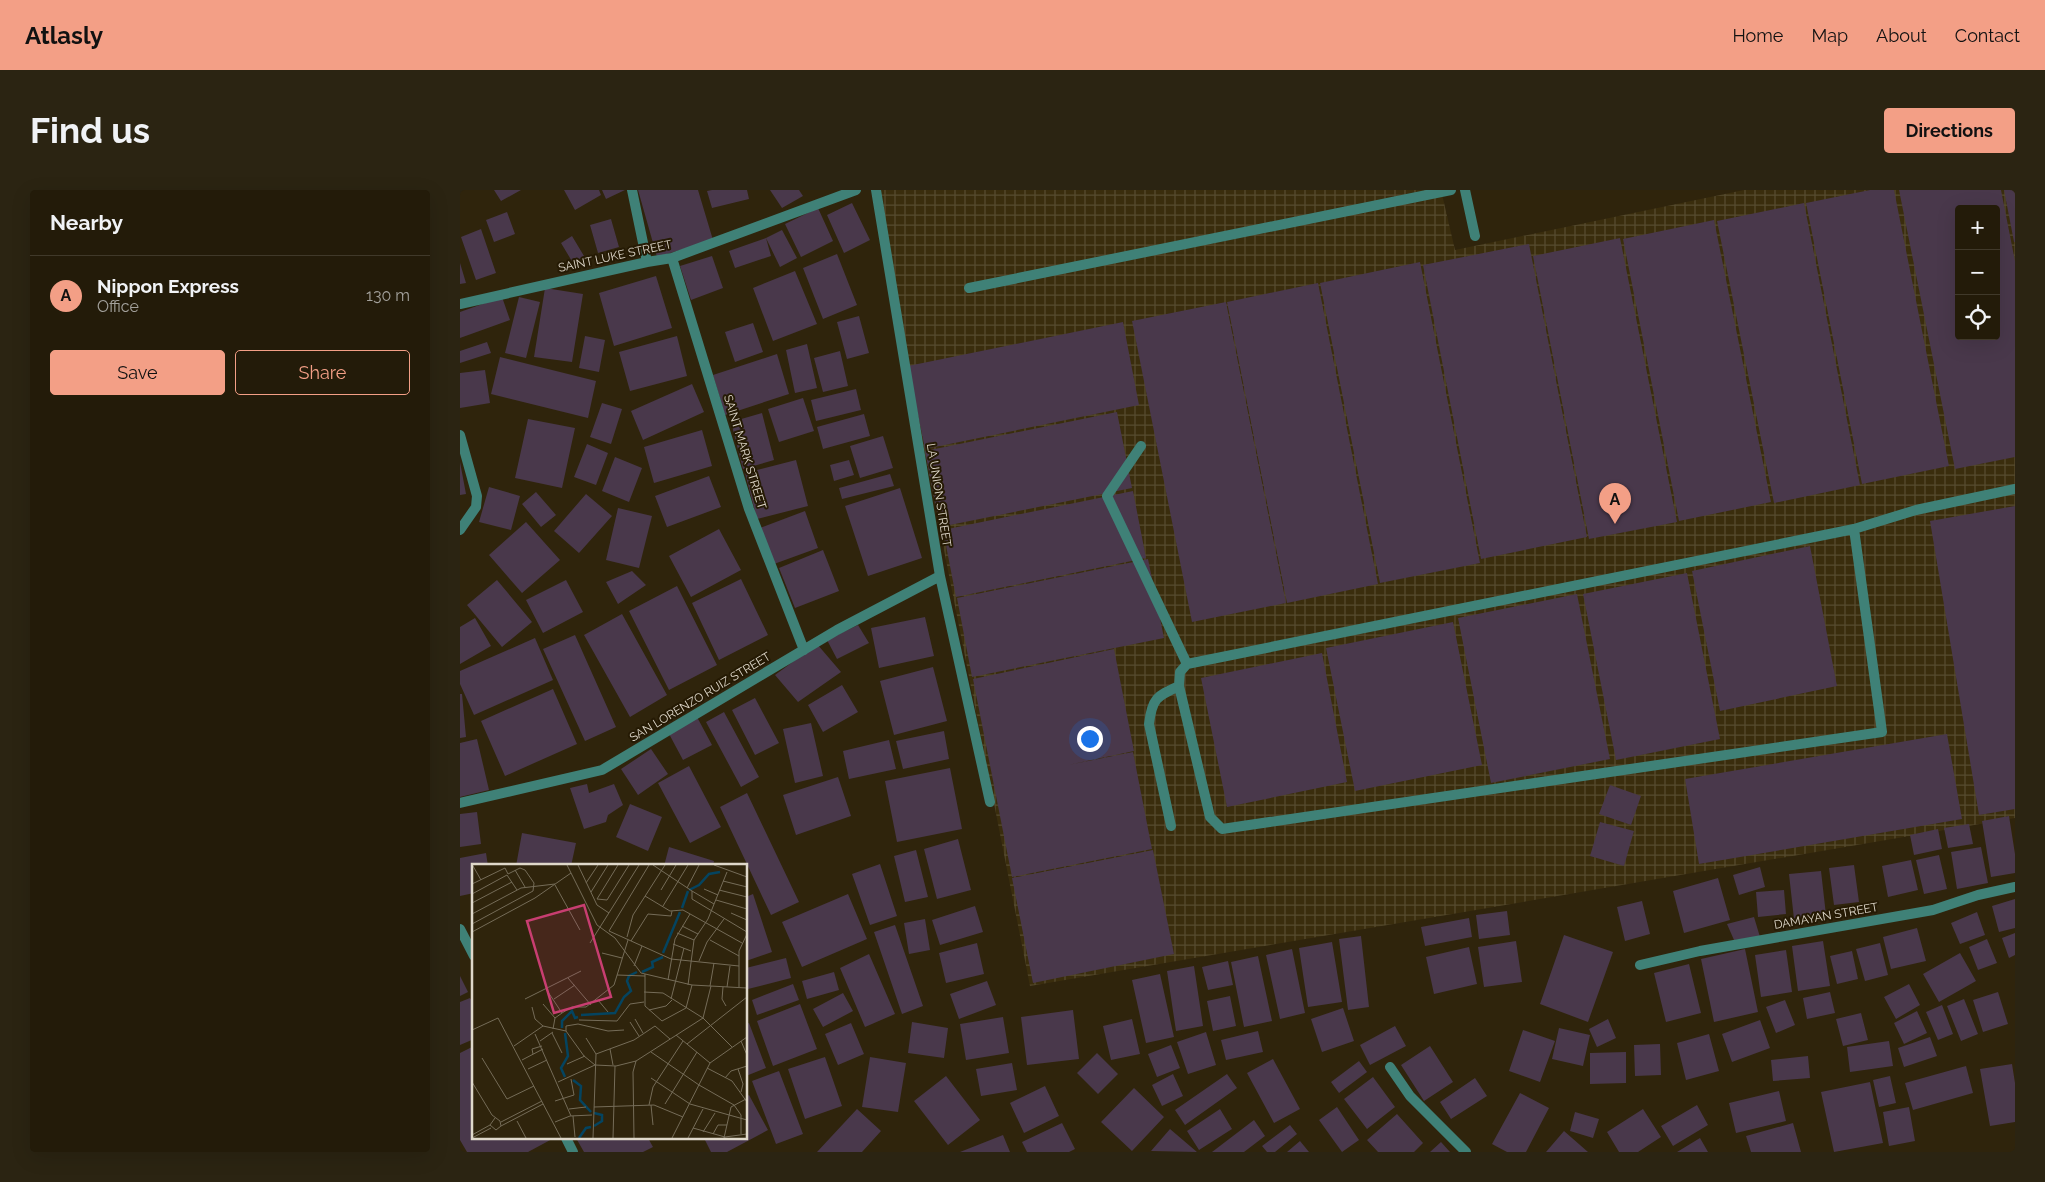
<!DOCTYPE html>
<html lang="en">
<head>
<meta charset="utf-8">
<style>
	body { margin:0; font-family:Raleway,sans-serif; background:#2b2412; color:#f1f3f6 }
	.controls { position:absolute; right:15px; top:15px; display:grid; overflow:hidden; border-radius:5px; box-shadow:0 5px 20px #0002 }
	.controls button { width:45px; height:45px; display:grid; place-items:center; padding:0; border:0; border-bottom:1px solid #40392a; background:#231b09; color:#f1f3f6; font:25px sans-serif }
	.you { position:absolute; left:629px; top:548px; width:18px; height:18px; margin:-12px; border:4px solid #fff; border-radius:50%; background:#1a73e8; box-shadow:0 0 0 8px #1a73e833 }
	.badge { display:grid; place-items:center; width:32px; height:32px; border-radius:50%; background:#f39f86; color:#111; font-size:16px; font-weight:700 }
	.pin { position:absolute; translate:-50% -41px; filter:drop-shadow(0 1px 2px #0008) }
	.pin::after { content:''; position:absolute; top:26px; width:18px; height:15px; background:inherit; clip-path:polygon(0 0,100% 0,50% 100%) }
	.list { margin:0; padding:0; list-style:none }
	h2 { display:flex; justify-content:space-between; align-items:center; height:65px; margin:0; padding:0 20px; font-size:21px }
	h2 small { font-size:16px; font-weight:400; color:#a3a19c }
	.list li { display:grid; grid-template-columns:32px 1fr auto; gap:15px; align-items:center; box-sizing:border-box; height:80px; padding:0 20px; border-top:1px solid #40392a }
	.list b { display:block; font-size:19px; white-space:nowrap }
	.list p { margin:0; font-size:16px; white-space:nowrap; color:#a3a19c }
	.list em { font-size:16px; font-style:normal; color:#a3a19c }
	.actions { display:flex; gap:10px; padding:15px 20px }
	.actions a { flex:1; padding:11px 0; border:1px solid #f39f86; border-radius:5px; text-align:center; font-size:18px; color:#f39f86 }
	.actions .main { background:#f39f86; color:#111 }
	.icon { flex:none; width:28px; height:28px; fill:none; stroke:currentColor; stroke-width:2; stroke-linecap:round; stroke-linejoin:round }
	.map { position:relative; flex:none; width:1555px; height:962px; overflow:hidden; border-radius:5px }
	header { display:flex; align-items:center; gap:30px; box-sizing:border-box; height:70px; padding:0 25px; background:#f39f86; color:#111 }
	header strong { font-size:24px }
	nav { display:flex; gap:28px; margin-inline-start:auto; font-size:18px }
	.intro { display:flex; align-items:center; justify-content:space-between; box-sizing:border-box; height:120px; padding:0 30px }
	h1 { margin:0; font-size:35px }
	.button { padding:12px 22px; border-radius:5px; background:#f39f86; color:#111; font-size:18px; font-weight:700 }
	main { display:flex; gap:30px; padding:0 30px }
	aside { flex:1; background:#231b09; border-radius:5px; box-shadow:0 5px 20px #0002 }
	.map>svg:first-child { display:block }
	.industrial { fill:url(#industrial-grid); fill-rule:evenodd }
	.building { fill:#49384b; fill-rule:evenodd }
	.lines { fill:none; stroke-linecap:round; stroke-linejoin:round }
	.service { stroke:#3f8177; stroke-width:10 }
	.minor { stroke:#3f8177; stroke-width:10 }
	.labels { text-anchor:middle; dominant-baseline:central; stroke-width:4; stroke-linejoin:round; paint-order:stroke }
	.street-label { font-size:12px; fill:#dfd8ca; stroke:#251a04 }
	.inset-river { fill:none; stroke:#044460; stroke-width:2.5 }
	.inset-road { fill:none; stroke:#756c58; stroke-width:1 }
	.view { fill:#c83e71; fill-opacity:0.15; stroke:#c83e71; stroke-width:2.5 }
	.inset-edge { fill:none; stroke:#dfd8ca; stroke-width:2.5 }
</style>
</head>
<body>
<header>
<strong>Atlasly</strong>
<nav><a>Home</a><a>Map</a><a>About</a><a>Contact</a></nav>
</header>
<div class="intro"><h1>Find us</h1><a class="button">Directions</a></div>
<main>
<aside>
<h2>Nearby<small></small></h2>
<ul class="list">
<li><span class="badge">A</span><div><b>Nippon Express</b><p>Office</p></div><em>130 m</em></li>
</ul>
<div class="actions"><a class="main">Save</a><a>Share</a></div>
</aside>
<div class="map">
<svg width="1555" height="962" viewBox="0 0 1555 962">
	<defs>
		<pattern id="industrial-grid" width="8" height="8" patternUnits="userSpaceOnUse" patternTransform="scale(1.25)"><rect width="8" height="8" fill="#3a2d0d"/><path d="M0 4h8M4 0v8" fill="none" stroke="#564b2f"/></pattern>
	</defs>
	<rect width="100%" height="100%" fill="#2f240c"/>
	<path class="industrial" d="M413 0H981L995 60 1284 0H1555V628L570 796ZM1499 19H1536V146H1499Z"/>
	<path class="building" d="M34 0H61L41 11Z
		M104 0H139L141 5 115 20Z
		M142 0H165L146 9Z
		M178 0H238L253 50 197 67Z
		M252 0H287L289 9 252 18 247 1Z
		M310 0H339L343 6 322 18Z
		M1410 0H1434L1489 276 1402 294 1346 13Z
		M1439 0H1541L1555 71V267L1495 279ZM1499 19H1536V146H1499Z
		M1544 0H1555V52H1554Z
		M392 13 410 50 384 63 367 25Z
		M1344 13 1400 295 1314 313 1257 31Z
		M358 18 373 51 341 67 325 34Z
		M47 22 55 44 34 52 26 30Z
		M151 29 159 57 138 63 130 35Z
		M1254 30 1311 312 1219 331 1163 49Z
		M21 39 36 83 16 90 1 47Z
		M322 40 337 68 320 77 306 48 311 66 275 78 269 61 306 48Z
		M112 46 124 66 113 73 101 53Z
		M1160 48 1217 332 1129 349 1073 66Z
		M1069 54 1127 347 1021 369 963 75Z
		M377 64 397 115 363 129 343 78Z
		M252 66 263 98 231 110 220 76Z
		M960 72 1020 373 920 393 860 93Z
		M0 73 6 93 0 94Z
		M335 81 357 134 313 151 293 98Z
		M196 86 212 138 154 156 139 103Z
		M858 93 918 394 827 413 767 112Z
		M85 98 123 104 112 172 74 167Z
		M42 107 50 130 0 148V122Z
		M59 107 80 112 66 168 45 163Z
		M766 112 826 413 732 432 672 131Z
		M399 126 409 163 387 169 377 132Z
		M663 132 679 215 465 259 448 176Z
		M293 133 303 162 275 172 265 142Z
		M125 146 145 150 139 182 119 178Z
		M217 146 227 186 170 201 159 162Z
		M27 152 31 163 0 173V161Z
		M347 154 357 198 335 203 326 160Z
		M380 161 388 196 363 202 354 168Z
		M317 164 329 204 265 225 253 185Z
		M40 167 136 191 128 228 31 204Z
		M25 180 30 213 0 218V183Z
		M232 194 244 222 183 250 171 221Z
		M396 199 401 220 356 231 351 210Z
		M343 208 354 241 319 252 308 219Z
		M142 213 162 219 151 254 130 247Z
		M657 222 672 298 480 337 465 261Z
		M302 223 314 270 283 279 271 232Z
		M404 224 410 246 363 259 357 237Z
		M68 229 115 238 102 298 55 288Z
		M242 240 252 276 194 293 184 257Z
		M423 246 433 278 400 288 390 256Z
		M127 254 148 263 136 295 114 287Z
		M155 267 182 278 169 312 142 301Z
		M336 270 348 316 297 329 285 283Z
		M389 270 394 285 374 291 370 275Z
		M0 272 6 304 0 305Z
		M430 284 434 296 382 309 379 298Z
		M249 286 261 317 207 337 195 306Z
		M29 297 60 306 51 340 19 332Z
		M440 298 462 368 408 386 385 316Z
		M673 301 686 368 496 407 483 340Z
		M76 302 96 325 81 337 62 314Z
		M126 304 152 326 119 363 94 341Z
		M1555 316V619L1519 625 1470 331Z
		M158 318 192 326 179 378 146 370Z
		M345 321 358 358 314 374 300 338Z
		M66 332 100 370 62 403 29 365Z
		M259 339 281 380 231 407 209 366Z
		M1350 356 1377 496 1260 521 1232 381Z
		M363 360 379 401 335 418 319 378Z
		M688 369 704 448 512 487 497 408Z
		M172 381 186 395 158 414 146 392Z
		M1227 383 1260 549 1156 570 1123 404Z
		M281 389 308 445 259 470 232 413Z
		M37 390 72 432 42 457 7 415Z
		M106 390 123 422 83 443 66 410Z
		M217 396 257 475 209 500 169 421Z
		M1117 404 1150 569 1031 593 998 428Z
		M162 424 207 505 170 527 124 445Z
		M465 427 474 466 419 478 411 438Z
		M15 428 31 456 0 474V437Z
		M993 432 1022 575 895 601 866 458Z
		M398 435 409 453 377 469 367 450Z
		M115 445 156 537 125 551 83 459Z
		M75 448 93 490 14 525 0 494V481Z
		M357 454 381 482 338 512 315 485Z
		M654 459 674 561 608 575 673 562 692 659 552 687 513 489Z
		M862 463 887 592 767 617 741 488Z
		M473 477 487 531 434 545 420 491Z
		M382 495 398 522 363 542 348 515Z
		M93 499 117 554 45 586 21 531Z
		M0 504H2L6 547 0 548Z
		M295 508 319 553 295 565 272 520Z
		M264 522 299 587 281 597 246 532Z
		M237 527 252 555 223 570 208 542Z
		M351 533 363 586 335 593 323 539Z
		M484 541 489 569 443 579 436 551Z
		M1487 544 1502 629 1239 674 1225 589Z
		M17 549 29 600 0 607V553Z
		M429 550 436 579 389 589 383 561Z
		M191 559 208 584 178 605 161 579Z
		M229 576 261 637 230 653 198 593Z
		M490 578 502 639 437 652 425 591Z
		M378 587 391 626 336 645 323 605Z
		M127 594 129 603 154 594 163 615 148 625 146 632 124 639 110 598Z
		M1150 595 1181 606 1171 635 1139 624Z
		M287 603 339 712 311 725 260 617Z
		M170 614 202 627 188 661 156 647Z
		M17 622 21 654 0 657V624Z
		M1549 626 1555 664V683L1531 687 1522 631Z
		M1140 632 1174 641 1164 676 1130 666Z
		M1509 634 1513 654 1488 658 1484 638Z
		M1478 639 1482 659 1454 665 1450 645Z
		M62 643 116 653 111 676H56Z
		M498 649 511 700 477 709 464 659Z
		M209 657 254 671 253 676H204Z
		M1521 657 1528 693 1497 699 1491 662Z
		M456 660 468 707 445 712 434 666Z
		M693 660 714 764 573 793 552 688Z
		M26 663 28 676H14V703L0 706V668Z
		M1479 665 1487 699 1464 704 1456 670Z
		M1451 670 1458 700 1428 707 1422 676Z
		M420 674 437 726 410 735 392 684Z
		M1394 675 1399 712 1374 715 1369 678Z
		M1300 677 1305 697 1279 705 1273 685Z
		M1361 681 1366 725 1334 729 1329 684Z
		M1258 688 1270 730 1224 743 1213 701Z
		M1324 700 1326 724 1298 727 1296 702Z
		M293 704 312 762 286 771V707Z
		M388 704 407 749 342 777 322 732Z
		M1555 709V738L1539 742 1532 716Z
		M1182 711 1190 744 1165 751 1157 717Z
		M515 716 523 742 480 755 472 730Z
		M1047 721 1050 745 1019 749 1016 725Z
		M1517 722 1525 745 1500 754 1491 733Z
		M1294 727 1300 747 1274 750 1267 734Z
		M1009 728 1012 747 965 756 961 737Z
		M465 729 470 760 449 764 444 733Z
		M435 735 463 816 442 824 414 742Z
		M1457 738 1466 771 1431 779 1423 747Z
		M1555 743V765L1549 768 1542 748Z
		M1104 745 1153 762 1128 832 1080 814Z
		M901 746 909 817 888 820 879 749Z
		M1527 749 1537 773 1518 780 1509 757Z
		M1056 751 1062 792 1024 797 1018 757Z
		M1363 751 1370 796 1338 801 1332 756Z
		M872 752 882 812 848 817 839 758Z
		M517 753 524 784 486 793 479 763Z
		M1420 753 1428 785 1405 791 1396 759Z
		M1009 757 1017 794 974 804 966 767Z
		M832 759 845 823 820 829 806 765Z
		M1285 759 1298 822 1254 832 1241 769Z
		M1326 760 1332 802 1301 807 1295 765Z
		M1392 761 1398 789 1377 794 1370 766Z
		M1500 763 1516 791 1479 812 1463 784Z
		M409 764 435 824 405 837 380 778Z
		M798 766 812 831 784 837 771 772Z
		M326 768 331 788 288 799 286 778Z
		M768 771 773 795 748 800 742 777Z
		M1229 774 1241 823 1206 832 1194 783Z
		M734 776 743 836 716 841 707 781Z
		M374 782 379 800 347 809 342 791Z
		M700 784 714 847 686 853 672 790Z
		M0 786 8 802 0 806Z
		M527 791 536 815 499 829 490 804Z
		M333 794 339 810 297 825 292 810Z
		M1449 794 1460 815 1436 829 1424 807Z
		M1370 802 1375 823 1347 829 1343 808Z
		M1538 802 1548 834 1523 842 1513 810Z
		M383 803 393 821 363 837 353 819Z
		M770 806 776 836 753 841 747 811Z
		M10 808 14 815V849L0 855V812Z
		M1504 809 1518 844 1501 851 1487 816Z
		M1325 810 1335 835 1316 843 1306 817Z
		M340 814 357 859 313 876 297 831Z
		M1482 815 1493 844 1478 850 1466 822Z
		M883 818 894 851 862 862 851 829Z
		M613 820 619 869 567 875 561 827Z
		M1457 821 1467 843 1444 854 1434 833Z
		M1401 823 1408 850 1383 856 1376 829Z
		M543 827 549 863 506 870 500 834Z
		M672 829 680 864 651 870 643 836Z
		M1148 829 1156 848 1137 857 1129 839Z
		M1300 830 1310 858 1272 872 1262 844Z
		M452 832 488 838 484 868 448 863Z
		M289 833 306 878 286 886V834Z
		M391 833 404 864 378 875 365 844Z
		M935 836 946 856 910 875 900 855Z
		M1099 838 1130 845 1123 876 1092 869Z
		M1063 840 1095 851 1080 892 1049 881Z
		M798 841 803 862 766 870 761 850Z
		M746 842 756 875 728 884 717 852Z
		M1249 844 1259 881 1226 890 1217 853Z
		M1470 847 1477 866 1444 877 1438 858Z
		M1429 851 1433 876 1390 882 1387 857Z
		M1200 854 1201 885 1175 886 1174 855Z
		M711 855 720 878 697 887 688 864Z
		M14 856V948H94L68 962H7L0 950V863Z
		M970 856 993 892 964 911 941 875Z
		M1166 862V893L1130 894V863Z
		M637 863 658 884 638 904 617 883Z
		M1348 866 1350 888 1313 891 1311 870Z
		M365 867 382 916 345 929 328 879Z
		M410 867 446 873 438 922 402 917Z
		M813 869 840 919 814 933 787 883Z
		M899 871 907 882 879 903 871 892Z
		M552 873 557 900 521 906 516 879Z
		M1552 874 1555 893V932L1530 936 1520 879Z
		M1506 876 1513 903 1453 920 1445 893Z
		M319 881 343 944 316 954 292 891Z
		M713 884 723 906 702 916 692 895Z
		M767 884 777 898 725 935 715 920Z
		M486 886 520 930 488 955 454 911Z
		M1430 886 1436 913 1419 917 1413 890Z
		M913 887 935 917 907 939 884 909Z
		M1015 888 1027 906 991 929 980 912Z
		M1410 892 1423 953 1374 962 1361 902Z
		M585 896 599 926 564 943 550 913Z
		M674 898 704 927 672 961 641 932Z
		M1319 901 1326 931 1276 943 1269 913Z
		M1060 903 1089 918 1066 962H1047L1032 954Z
		M289 905 308 940 267 962H251L244 948H286V907Z
		M1237 915 1248 935 1213 956 1201 936Z
		M877 917 899 950 882 962 859 930Z
		M1449 917 1455 951 1429 956 1423 922Z
		M397 919 421 941 402 962H357Z
		M760 919 772 939 739 960 727 941Z
		M1183 919 1201 947 1178 962H1159L1147 942Z
		M1115 922 1139 929 1133 948 1110 941Z
		M937 924 963 953 954 962H918L907 950Z
		M794 930 805 946 784 962H752Z
		M602 933 615 959 609 962H567L562 952Z
		M1333 933 1341 962H1291L1286 946Z
		M830 935 837 944 815 962H807L802 956Z
		M710 939 737 962 691 961Z
		M1104 941 1128 962H1086Z
		M543 945 550 962H500Z
		M116 948H188L193 957 183 962H124Z
		M1240 948 1248 962H1217Z
		M840 951 849 962H827Z
		M981 952 990 962H970Z"/>
	<g class="lines">
		<path class="service" d="M1005 0 1015 46
			M509 98 991 0
			M681 256 647 306 727 474
			M1394 339 1422 542 762 639 750 627 719 496 720 482 727 474 1394 339 1456 320 1555 299
			M711 636 689 534C692 508 697 506 719 496"/>
		<path class="minor" d="M172 0 187 72
			M416 0 480 386 530 612
			M212 68 289 319 344 460
			M0 114 187 72 212 68 396 0
			M0 245 17 306 16 317 0 340
			M0 613 142 580 377 440 480 386
			M0 739 14 766
			M1180 775 1240 761 1473 720 1518 705 1555 697
			M930 877 950 906 1006 962
			M106 948 113 962"/>
	</g>
	<g class="labels">
		<g class="street-label">
			<text transform="translate(155 66) rotate(-12)">SAINT LUKE STREET</text>
			<text transform="translate(285 262) rotate(73)">SAINT MARK STREET</text>
			<text transform="translate(479 305) rotate(81)">LA UNION STREET</text>
			<text transform="translate(240 507) rotate(-31)">SAN LORENZO RUIZ STREET</text>
			<text transform="translate(1366 726) rotate(-10)">DAMAYAN STREET</text>
		</g>
	</g>
	<g transform="translate(12 674)">
		<rect width="275" height="275" fill="#2f240c"/>
		<path class="inset-river" d="M217 26 227 21 237 10 248 8M210 44 216 27M191 89 208 48M170 108 181 103 180 98 191 93M109 151 143 149 152 133 159 127 155 117 157 112 165 108M90 164V157L100 147 103 154 106 153M93 169 96 192 89 204 93 213M101 216 109 222 108 236 119 248M122 262 130 257V251L122 249M107 274 114 264 119 263"/>
		<path class="inset-road" d="M95 1 125 61 143 74 169 109 220 121 275 124M106 1 125 41 137 49M181 1 220 27V35L275 68M242 1 275 13M1 2 9 16M43 6 53 23M251 17 275 23M114 19 126 1M0 20 33 4 36 10 48 4 53 6 62 19 61 27 0 60M83 21 108 66M215 24 227 1M232 25 246 31M189 26 204 1M247 26 275 33M220 27 242 40M119 28 136 1M0 30 35 11 45 26M173 32 198 47 211 46 270 79M125 35 135 36 157 1M125 35 146 1M244 36 275 45M0 39 40 18M191 42 216 1M259 49 275 56M0 50 49 24 83 20M210 62 226 70M137 67 199 95 267 102M137 67 177 1M0 68 63 34 99 9M205 69 222 76M155 73 161 51 193 1M238 76 267 92M159 77 176 50 199 52 200 47M118 79 167 1M201 80 219 87M130 89 150 94M227 97 235 78 252 55M162 102 170 82M173 110V142L190 157 214 144 220 121M145 111 173 112M96 114 119 141M196 116 203 75 218 50M216 121 222 76 236 55 255 8M238 122 242 99M251 123 250 135 254 142M255 123 258 102M267 123V87L275 70M74 125 90 149M172 128 191 129 231 154 260 183M53 135 109 107M82 135 103 121M199 135 212 84M126 136 136 148M71 140 83 154M60 143 63 155 71 162 94 167 112 192 123 201M177 146 194 142 200 136M163 155 171 169M107 156 145 157 158 140 172 138M158 158 167 172M81 165 83 154 90 149 100 143H114L142 121 156 76M0 166 26 154 89 274M94 167V162L106 160 136 167 152 166M80 169 90 189M63 170 99 252M204 171 238 199M114 174 124 190 121 274M68 177 81 168M269 177 275 191M215 180 275 133M42 182 71 162M138 185 141 201M179 188 227 221 262 241 269 251V270M61 190 60 185 70 182M124 190 162 176 183 162 198 175M10 194 35 235 62 222M50 196 71 185M95 200 113 192M235 204 260 217 275 238M56 205 75 196M266 205 271 220 269 228M179 214 218 240 275 256M253 214 259 207 275 202M0 218 20 251 28 257 29 262 24 266 18 261 23 254M86 218 123 201 144 202 164 197M83 237 102 231 99 215M193 240 225 188M177 241 181 223 211 177M179 241 181 261M122 243 182 241 211 253M97 245 114 243M101 252 103 273M45 257 54 274M29 258 70 237M83 258 98 252 120 251M29 262 71 240M221 264 253 273 275 270M231 268 243 249M241 270 246 261H255M0 271 18 261M0 274 19 264M141 274 143 202M162 274 161 208 164 197 231 154 239 122M200 274 238 199 275 173M216 274 231 245M252 274 259 243 274 235"/>
		<path class="view" d="M112 41 139 133 82 149 55 57Z"/>
		<rect width="275" height="275" class="inset-edge"/>
	</g>
</svg>
<div class="controls">
<button>+</button>
<button>−</button>
<button><svg class="icon" aria-label="locate" viewBox="0 0 24 24"><circle cx="12" cy="12" r="6"/><path d="M12 2v4M12 18v4M2 12h4M18 12h4"/></svg></button>
</div>
<div class="you"></div>
<div class="pin badge" style="left:1155px;top:334px">A</div>
</div>
</main>
</body>
</html>
